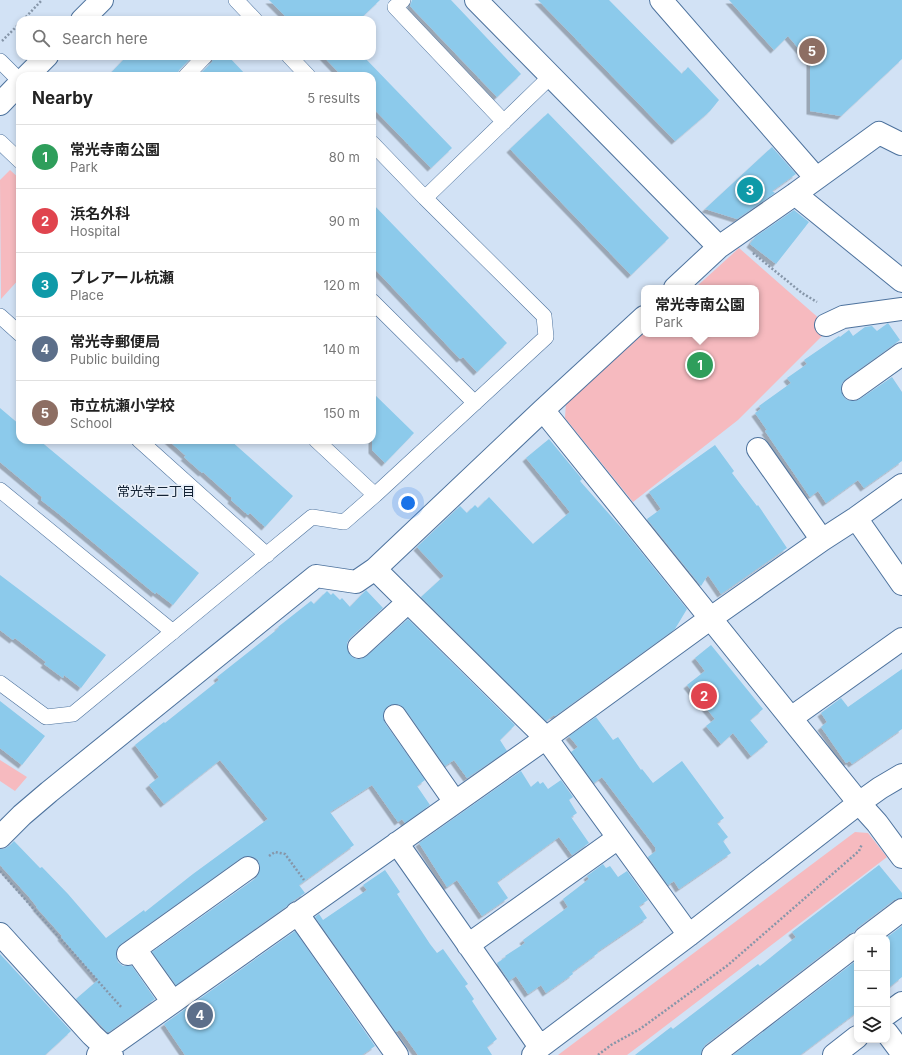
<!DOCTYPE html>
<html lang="en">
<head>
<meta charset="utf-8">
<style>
	body { margin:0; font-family:Inter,"Noto Sans JP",sans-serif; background:#f2f2f2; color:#222 }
	.controls { position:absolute; right:12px; bottom:12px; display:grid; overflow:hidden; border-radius:8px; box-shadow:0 2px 6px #0003 }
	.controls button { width:36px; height:36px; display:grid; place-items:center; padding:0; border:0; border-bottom:1px solid #e0e0e0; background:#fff; color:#222; font:20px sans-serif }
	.you { position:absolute; left:408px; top:503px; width:14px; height:14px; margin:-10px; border:3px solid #fff; border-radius:50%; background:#1a73e8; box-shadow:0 0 0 6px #1a73e833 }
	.badge { display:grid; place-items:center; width:26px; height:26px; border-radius:50%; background:#db2777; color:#fff; font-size:13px; font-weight:700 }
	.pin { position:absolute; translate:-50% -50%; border:2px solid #fff; box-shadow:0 1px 4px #0006 }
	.popup { position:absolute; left:641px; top:285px; width:118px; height:52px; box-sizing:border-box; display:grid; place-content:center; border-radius:8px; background:#fff; filter:drop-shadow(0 1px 3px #0005); font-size:13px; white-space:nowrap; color:#767676 }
	.popup b { font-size:15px; color:#222 }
	.popup::after { content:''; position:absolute; left:50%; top:100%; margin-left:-8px; border:8px solid transparent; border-top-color:#fff }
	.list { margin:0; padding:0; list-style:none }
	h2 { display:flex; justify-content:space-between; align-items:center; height:52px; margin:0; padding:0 16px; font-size:17px }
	h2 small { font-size:13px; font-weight:400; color:#767676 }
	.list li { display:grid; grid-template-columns:26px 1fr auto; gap:12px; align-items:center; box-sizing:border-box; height:64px; padding:0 16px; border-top:1px solid #e0e0e0 }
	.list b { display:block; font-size:15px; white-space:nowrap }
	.list p { margin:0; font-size:13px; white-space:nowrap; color:#767676 }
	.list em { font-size:13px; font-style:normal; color:#767676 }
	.icon { flex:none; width:22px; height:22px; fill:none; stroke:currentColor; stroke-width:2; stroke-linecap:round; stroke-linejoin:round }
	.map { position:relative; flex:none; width:902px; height:1055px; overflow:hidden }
	.search { position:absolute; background:#fff; box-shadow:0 2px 6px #0003; left:16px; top:16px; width:360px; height:44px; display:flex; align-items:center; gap:10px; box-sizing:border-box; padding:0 14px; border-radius:12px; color:#767676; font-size:15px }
	.panel { position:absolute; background:#fff; box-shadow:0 2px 6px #0003; left:16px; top:72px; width:360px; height:372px; border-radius:12px }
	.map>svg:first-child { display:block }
	.green { fill:#f6babf }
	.building { fill:#8ccaeb; filter:url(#shadow) }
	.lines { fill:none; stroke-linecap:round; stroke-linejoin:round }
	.service-casing { stroke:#4e739e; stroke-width:16 }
	.minor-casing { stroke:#4e739e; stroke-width:24 }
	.tertiary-casing { stroke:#4e739e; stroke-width:24 }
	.path { stroke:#8696a9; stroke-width:2.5; stroke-dasharray:2 2; stroke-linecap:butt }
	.service { stroke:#fff; stroke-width:15 }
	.minor { stroke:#fff; stroke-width:22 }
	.tertiary { stroke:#fff; stroke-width:22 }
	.labels { text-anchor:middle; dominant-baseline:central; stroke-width:3; stroke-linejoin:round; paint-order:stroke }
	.neighbourhood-label { font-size:13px; fill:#142335; stroke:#e6eef8 }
</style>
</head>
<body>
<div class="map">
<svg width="902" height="1055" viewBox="0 0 902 1055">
	<defs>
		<filter id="shadow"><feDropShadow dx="-3.5" dy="3.5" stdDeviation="0" flood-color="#0004"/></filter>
	</defs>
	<rect width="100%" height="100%" fill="#d2e2f5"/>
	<path class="green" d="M10 170 20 179V278L1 299 0 180Z
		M739 248 830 328 738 420 633 502 565 418 566 402 644 333V334H756V288H695Z
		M0 760 27 777 15 791 0 781Z
		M855 832 868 833 887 857 647 1040 627 1055H558Z"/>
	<path class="building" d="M269 0H380L359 20H289Z
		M412 0H451L521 74 497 97 410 6Z
		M538 0H609L682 74 688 67 719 100 710 111 675 141Z
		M729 0H902V59L841 116 810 111V62L788 36 774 50Z
		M127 56H193L179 70 177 76H108Z
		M214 56H228L247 76H198L212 62Z
		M323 56H363L452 148 431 168 372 107V76H342Z
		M548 113 669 238 631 275 510 149Z
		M772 147 796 174 772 191 775 193 737 219 705 209Z
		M372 203 507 343 477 372 463 357 460 359 372 266Z
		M794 210 809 222 776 264 750 244 755 237Z
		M888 323 900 340 846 379 842 383 841 390 843 396 847 400 855 401 860 399 892 377 902 392V461L864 488 858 480 826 503 818 491 810 497 765 431 767 430 755 413 761 409 759 406 791 383 787 378 807 364 804 360 839 336 840 337 849 330 853 336 865 327 872 326 877 331Z
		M372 392 414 433 385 463 372 450Z
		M0 408 20 425V440H39L199 573 173 605 156 592 155 594 59 514 41 500 42 497 0 462Z
		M549 439 582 479 580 481 625 532 687 609 675 629 555 716 554 715 546 721 421 597 444 576 417 547 460 506 467 513 475 505 478 508 489 497 533 544 570 512 526 458Z
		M168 440H230L293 496 265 527 250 513 248 515 231 500 232 498 203 472 202 473 184 457 186 456Z
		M715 445 734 471 732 473 757 506 758 505 787 548 721 594 708 575 701 586 647 519 661 509 649 492Z
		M0 575 106 655 81 688 64 675 63 678 44 664 46 662 15 638 13 640 0 630Z
		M366 590 383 608 350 638 347 643V649L350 655 356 659H361L367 656 408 619 515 725 500 740 507 751 467 778 454 760 445 766 405 709 400 705 394 704 388 706 384 711 383 717 385 723 425 780 417 786 430 805 405 823 402 819 398 822 372 785 330 812 354 845 299 885 305 893 290 903 287 906 176 985 152 952 256 878 259 873 260 867 258 860 253 857 247 856 241 858 121 944 117 949 116 955 118 962 123 966H132L155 999 109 1032H107L76 999 98 980 61 937 62 936 36 907H37L29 897 0 865V849H4L9 846 14 841 40 868 42 867 68 894 106 938 144 910 145 912 193 874 268 819 220 760 164 804 149 785 159 777 135 745 164 722 165 723 219 680 217 677 279 628 278 627 311 601 314 604 327 591 331 595 333 593 340 600 342 598 350 607Z
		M711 645 763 709 750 720 768 742 751 756 733 733 721 744 706 726 715 719 687 685 705 671 695 658Z
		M902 669V729L852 764 850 761 846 763 821 727 827 722 821 713 841 698 848 707Z
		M0 701 45 736 22 765 0 748Z
		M596 717 613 740 618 737 641 770 642 769 653 783 682 761 724 818 717 823 728 837 723 841 731 853 679 889 674 881 668 885 648 857 656 851 655 847 602 777 594 783 571 752 578 747 569 736Z
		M521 771 531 787 538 781 540 784 543 782 548 789 561 780 573 797 569 800 577 813 571 817 589 843 572 855 559 837 497 882 508 898 482 916 457 880 447 887 419 843Z
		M603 864 606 868 610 866 618 877 627 871 648 900 639 906 647 918 597 952 598 953 572 972 573 974 546 993 541 985 528 994 516 976 509 981 497 963 506 957 505 956 525 943 523 940 568 907 563 899 589 879 587 876Z
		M879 865 902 893V898L894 900 857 928 854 932 849 934 705 1045 702 1050 701 1055H635L671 1027 673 1029 758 964 760 966 796 937 792 932Z
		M385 870 400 892 397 894 430 944 437 953 443 949 468 984 465 986 474 999 472 1001 497 1039 487 1047 492 1055H418L400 1030 396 1032 315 917 319 914 323 920 367 890 363 885Z
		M902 926V977L887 989V938H886Z
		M295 931 375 1046 362 1055H185L164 1024Z
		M0 954 71 1031 45 1055H0Z
		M857 960V1012L800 1055H733Z"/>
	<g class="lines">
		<g class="service-casing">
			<path id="service" d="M236 0 255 20
				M403 0 395 7 504 122
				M289 56 308 76
				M0 61 20 81
				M186 76 205 56
				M0 142 20 161
				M372 143 425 198 551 76
				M372 301 475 403
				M0 316 20 334
				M139 440 267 555
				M316 440 375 495
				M0 490 173 632
				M0 683 46 717 73 714 312 517 344 522 375 495 546 337 544 316 425 198"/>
		</g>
		<g class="minor-casing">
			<path id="minor" d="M476 0 719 247
				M661 0 816 178
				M795 194 902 281
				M675 288 719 247 795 194 879 133 901 144 902 143
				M826 325 843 317 902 309
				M853 389 902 354
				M543 410 859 803 877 823 902 857
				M758 449 822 540
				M856 518 902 584
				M375 569 546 738 689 935
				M359 647 408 602
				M395 716 455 802
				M791 718 902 639
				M0 837 22 815 49 792 316 576 356 582 375 569 543 410 644 317
				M397 843 540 1047
				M297 913 397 1055
				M0 934 92 1035 107 1049 112 1055
				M865 938 902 910
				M468 945 618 838
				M135 949 172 1001
				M128 954 248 868
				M887 1014 902 1003
				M887 1033 902 1053
				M98 1055 546 738 711 618 822 540 856 518 902 485
				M533 1055 540 1047 689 935 859 803 880 788 902 775
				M713 1055 857 944
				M834 1055 857 1037"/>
		</g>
		<g class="tertiary-casing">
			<path id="tertiary" d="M82 20 102 0
				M27 76 47 56
				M0 104 20 83"/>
		</g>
		<path class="path" d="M23 20 42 0
			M2 41 20 23
			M753 253 802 293 817 302
			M269 856 275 852 285 854 304 880
			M0 871 122 1008
			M598 1055 611 1045 640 1029 728 965 859 851 862 844"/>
		<use href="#service" class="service"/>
		<use href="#minor" class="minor"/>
		<use href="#tertiary" class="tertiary"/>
	</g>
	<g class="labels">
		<g class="neighbourhood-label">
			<text x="156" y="491">常光寺二丁目</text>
		</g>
	</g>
</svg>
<div class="controls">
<button>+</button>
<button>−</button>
<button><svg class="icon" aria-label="layers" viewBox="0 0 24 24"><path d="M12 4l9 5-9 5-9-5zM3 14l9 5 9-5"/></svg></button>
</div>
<div class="you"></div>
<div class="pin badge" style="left:700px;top:365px;background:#2e9e5b">1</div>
<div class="popup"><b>常光寺南公園</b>Park</div>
<div class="pin badge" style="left:704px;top:696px;background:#e0444e">2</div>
<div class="pin badge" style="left:750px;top:190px;background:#0f9aa8">3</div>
<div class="pin badge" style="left:200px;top:1015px;background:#5c6f8a">4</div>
<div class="pin badge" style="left:812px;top:51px;background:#8d6e63">5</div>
<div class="search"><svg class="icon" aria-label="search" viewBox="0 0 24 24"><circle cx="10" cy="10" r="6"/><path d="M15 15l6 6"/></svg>Search here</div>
<section class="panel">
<h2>Nearby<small>5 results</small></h2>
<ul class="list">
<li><span class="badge" style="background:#2e9e5b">1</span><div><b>常光寺南公園</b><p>Park</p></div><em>80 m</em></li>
<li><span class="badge" style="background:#e0444e">2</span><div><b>浜名外科</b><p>Hospital</p></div><em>90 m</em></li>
<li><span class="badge" style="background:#0f9aa8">3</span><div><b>プレアール杭瀬</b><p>Place</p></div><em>120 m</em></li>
<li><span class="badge" style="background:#5c6f8a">4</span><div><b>常光寺郵便局</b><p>Public building</p></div><em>140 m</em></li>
<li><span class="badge" style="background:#8d6e63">5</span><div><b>市立杭瀬小学校</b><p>School</p></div><em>150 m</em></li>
</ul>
</section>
</div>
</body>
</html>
